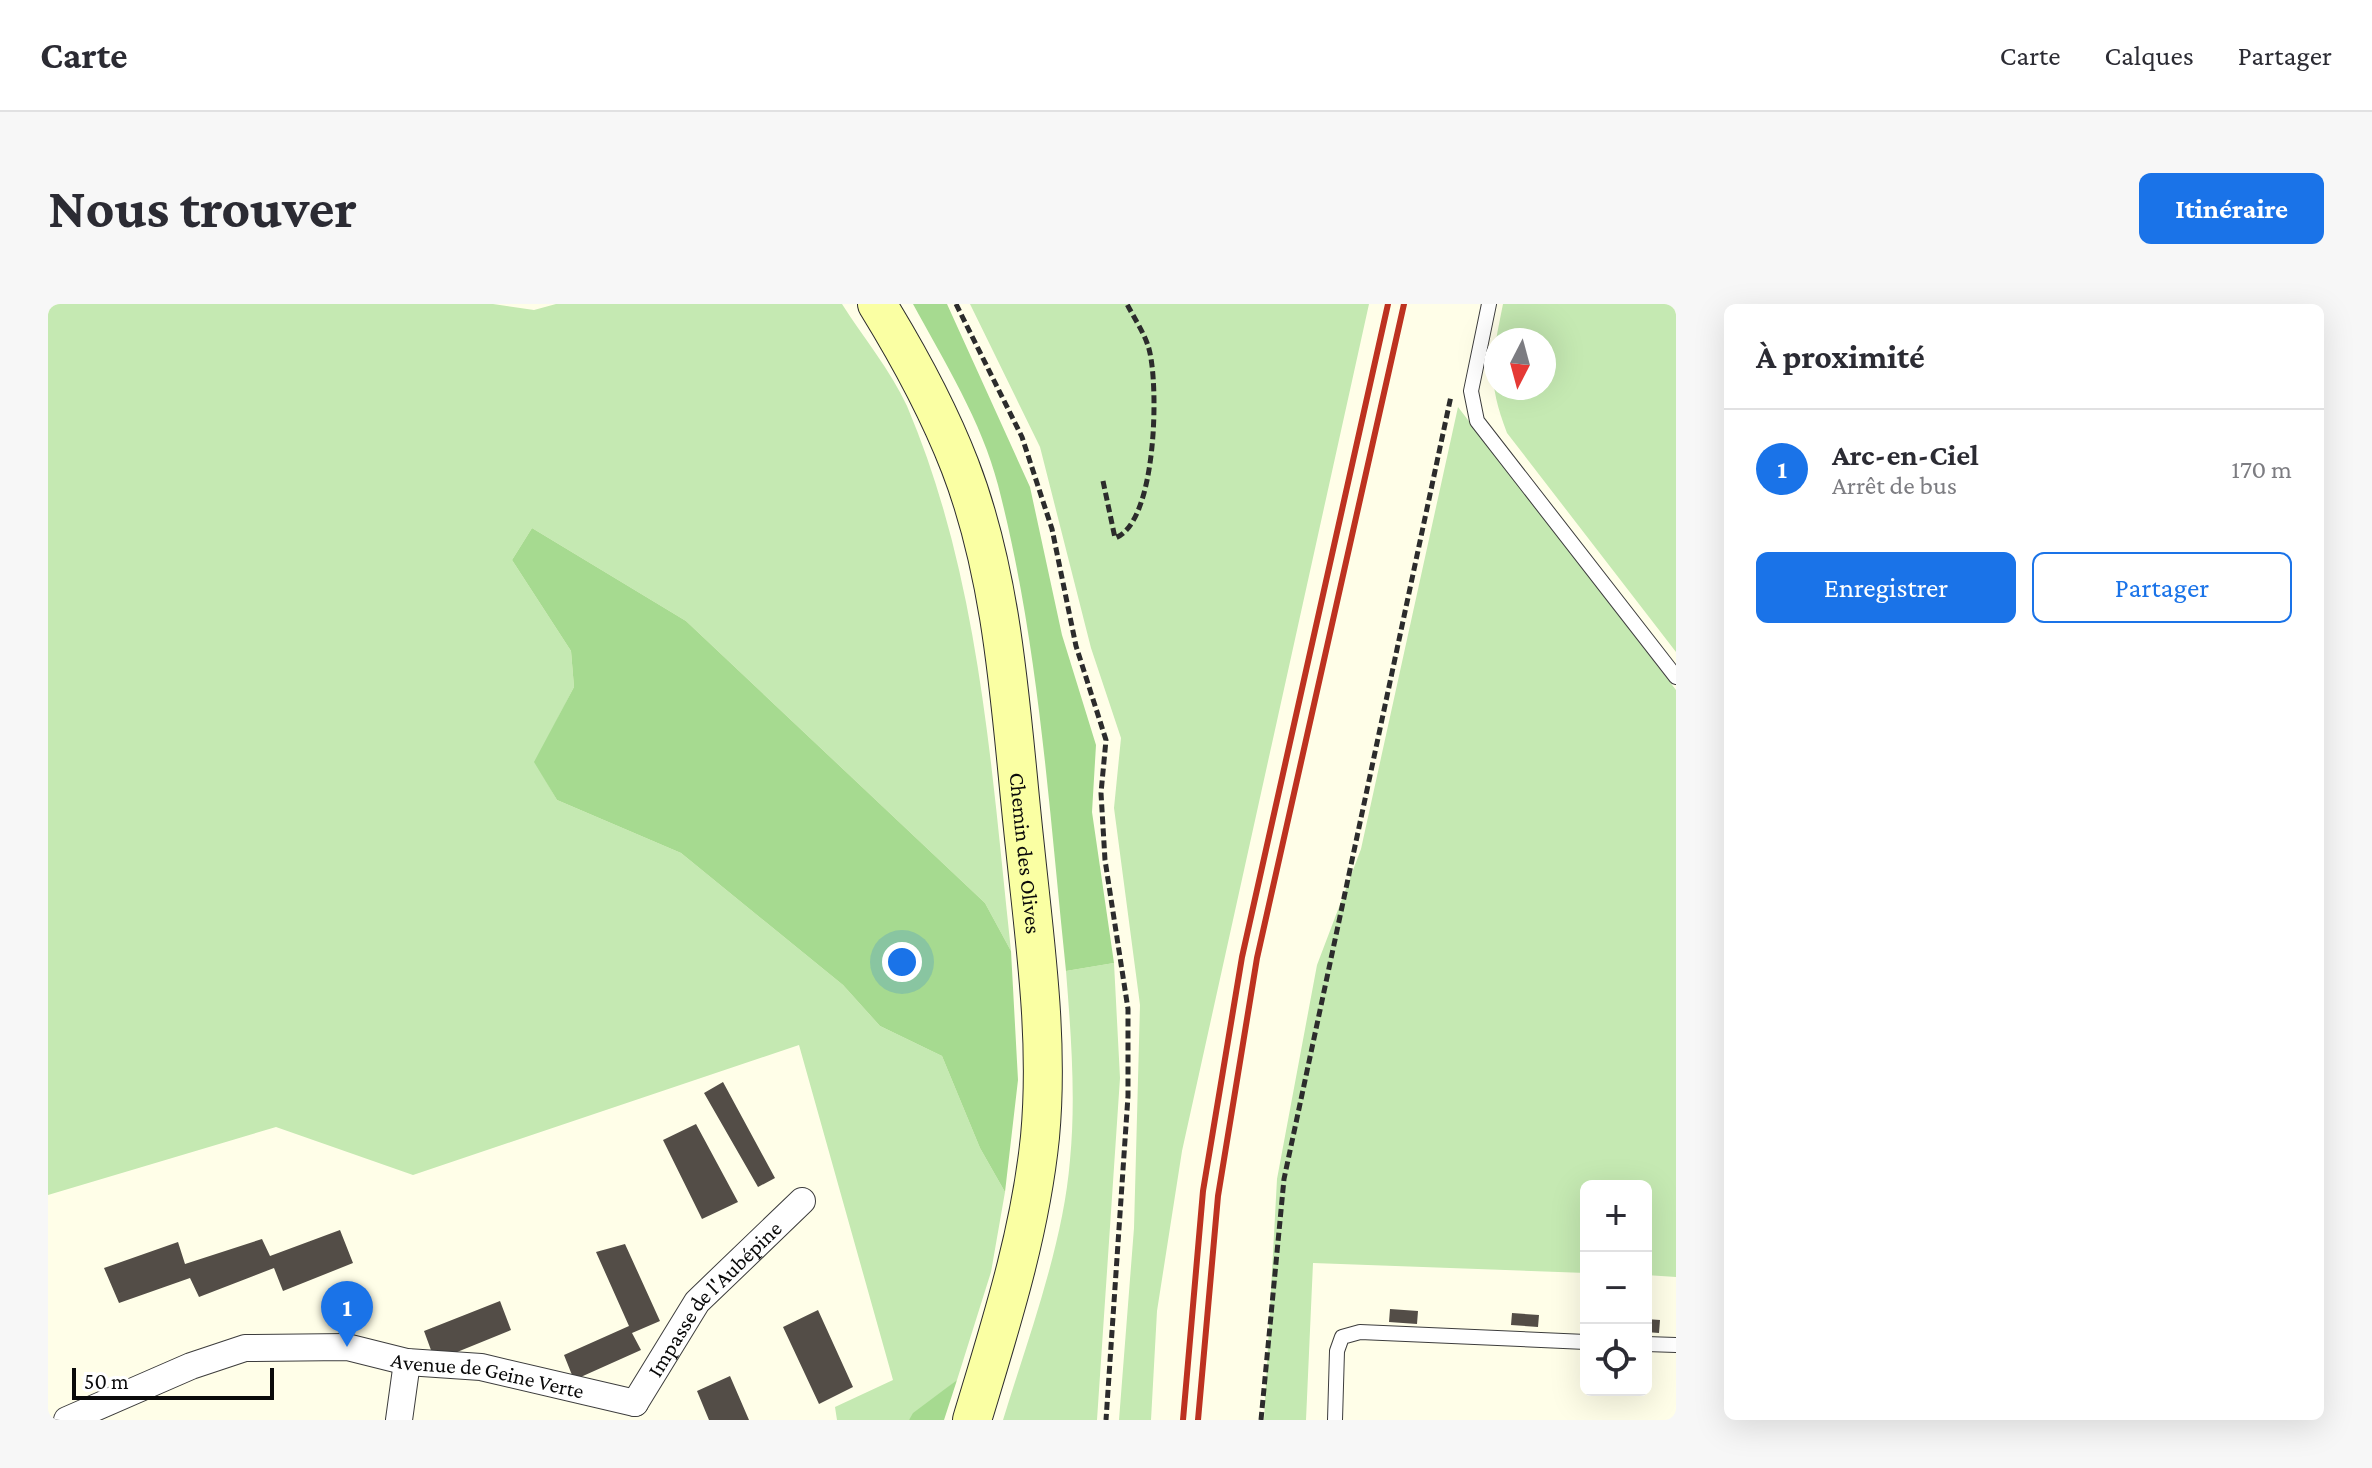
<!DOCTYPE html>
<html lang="fr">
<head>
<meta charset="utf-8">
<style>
	body { margin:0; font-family:"Crimson Pro",serif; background:#f7f7f7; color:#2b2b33 }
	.controls { position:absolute; right:24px; bottom:24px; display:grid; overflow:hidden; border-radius:12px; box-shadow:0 8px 32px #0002 }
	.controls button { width:72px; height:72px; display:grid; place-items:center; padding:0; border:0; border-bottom:2px solid #e1e1e2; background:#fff; color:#2b2b33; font:40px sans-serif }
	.compass { position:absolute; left:1436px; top:24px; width:72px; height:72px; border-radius:50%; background:#fff; box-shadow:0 8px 32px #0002; rotate:186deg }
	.scale { position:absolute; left:24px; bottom:20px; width:202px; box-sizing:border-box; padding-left:8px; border:4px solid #0a0a0a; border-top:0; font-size:22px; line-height:28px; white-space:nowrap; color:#0a0a0a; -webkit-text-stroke:6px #fff; paint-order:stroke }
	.you { position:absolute; left:854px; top:658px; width:28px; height:28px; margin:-20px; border:6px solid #fff; border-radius:50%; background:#1a73e8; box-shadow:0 0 0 12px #1a73e833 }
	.badge { display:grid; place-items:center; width:52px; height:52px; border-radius:50%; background:#1a73e8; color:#fff; font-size:26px; font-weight:700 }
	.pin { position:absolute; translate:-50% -66px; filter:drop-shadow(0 2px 4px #0008) }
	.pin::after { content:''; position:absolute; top:42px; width:28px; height:24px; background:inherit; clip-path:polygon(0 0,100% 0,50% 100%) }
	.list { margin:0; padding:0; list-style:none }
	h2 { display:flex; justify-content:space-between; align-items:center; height:104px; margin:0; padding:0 32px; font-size:34px }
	h2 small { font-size:26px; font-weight:400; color:#7c7c81 }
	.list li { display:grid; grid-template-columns:52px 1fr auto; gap:24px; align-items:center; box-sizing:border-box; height:120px; padding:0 32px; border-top:2px solid #e1e1e2 }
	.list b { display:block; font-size:30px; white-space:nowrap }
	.list p { margin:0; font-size:26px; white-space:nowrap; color:#7c7c81 }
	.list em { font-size:26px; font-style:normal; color:#7c7c81 }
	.actions { display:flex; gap:16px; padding:24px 32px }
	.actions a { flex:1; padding:18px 0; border:2px solid #1a73e8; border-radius:12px; text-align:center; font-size:28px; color:#1a73e8 }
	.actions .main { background:#1a73e8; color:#fff }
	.icon { flex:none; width:44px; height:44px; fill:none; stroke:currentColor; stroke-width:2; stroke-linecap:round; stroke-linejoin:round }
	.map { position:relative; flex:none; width:1628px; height:1116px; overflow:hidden; border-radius:12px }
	header { display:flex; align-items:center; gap:48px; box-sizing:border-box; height:112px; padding:0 40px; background:#fff; border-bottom:2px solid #e1e1e2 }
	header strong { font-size:38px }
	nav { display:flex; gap:44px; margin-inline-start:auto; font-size:28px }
	.intro { display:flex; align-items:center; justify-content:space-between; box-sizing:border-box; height:192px; padding:0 48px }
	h1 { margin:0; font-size:56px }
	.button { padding:20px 36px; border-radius:12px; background:#1a73e8; color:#fff; font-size:28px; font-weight:700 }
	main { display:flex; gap:48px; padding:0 48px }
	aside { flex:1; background:#fff; border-radius:12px; box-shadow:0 8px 32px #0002 }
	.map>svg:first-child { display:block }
	.green { fill:#c5e9b2; fill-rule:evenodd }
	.forest { fill:#a6da90 }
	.building { fill:#534d47 }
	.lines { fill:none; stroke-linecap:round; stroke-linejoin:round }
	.service-casing { stroke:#3d3d3d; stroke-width:16 }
	.minor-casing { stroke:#3d3d3d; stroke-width:28 }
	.secondary-casing { stroke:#2c2c2c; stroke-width:40 }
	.path { stroke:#2c2c2c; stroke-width:5; stroke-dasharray:8 4; stroke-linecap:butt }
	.service { stroke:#fff; stroke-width:14 }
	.minor { stroke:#fff; stroke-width:26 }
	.secondary { stroke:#faffa3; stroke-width:38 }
	.rail { stroke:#bd3220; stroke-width:6 }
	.labels { text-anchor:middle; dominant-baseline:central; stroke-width:8; stroke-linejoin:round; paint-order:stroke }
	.street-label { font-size:22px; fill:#0a0a0a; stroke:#fff }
</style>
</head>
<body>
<header>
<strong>Carte</strong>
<nav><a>Carte</a><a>Calques</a><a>Partager</a></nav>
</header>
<div class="intro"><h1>Nous trouver</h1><a class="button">Itinéraire</a></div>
<main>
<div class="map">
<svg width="1628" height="1116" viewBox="0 0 1628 1116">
	<rect width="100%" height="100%" fill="#fffee8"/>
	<path class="green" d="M0 0H445L486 6 508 0H794C815 33 843 67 859 102 932 274 943 463 963 647L937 599 638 317 484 224 464 256 523 347 526 383 487 458 509 496 633 549 795 681 832 722 894 752 932 844 957 888 943 968 909 1076 861 1116H789L787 1103 845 1076 751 741 365 871 228 823 0 891Z
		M922 0H1321L1134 847 1109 1007 1103 1116H1071L1086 924 1092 701 1066 504 1073 434 1043 344 992 143Z
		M1455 0H1628V348L1459 129C1438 74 1444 56 1455 0ZM1496 36V84H1448V36Z
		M1410 103 1628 386V973L1598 971V882H1538V969L1265 959 1258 1116H1216L1229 875 1269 661 1313 545Z
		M1066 659 1072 774 1049 1116H955C980 1034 1015 942 1022 856 1028 794 1023 730 1018 667Z"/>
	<path class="forest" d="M865 0H899L982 183 1014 331 1048 441 1044 508 1066 659 1018 667C1001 506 991 339 950 181 934 118 896 57 865 0Z
		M484 224 638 317 937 599 963 647 970 776 957 888 932 844 894 752 832 722 795 681 633 549 509 496 486 458 526 383 523 347 464 256Z
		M909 1076 896 1116H861L865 1109Z"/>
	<path class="building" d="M675 778 727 874 710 883 656 789Z
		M648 820 690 898 654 915 615 836Z
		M292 926 305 959 235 987 226 964 151 993 142 974 71 999 56 964 130 938 137 960 214 935 222 952Z
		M577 940 612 1017 584 1029 593 1046 526 1076 516 1051 581 1022 548 948Z
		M452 997 463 1026 387 1057 376 1027Z
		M1342 1005 1370 1007 1369 1020 1341 1018Z
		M770 1006 805 1083 771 1100 735 1023Z
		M1464 1009 1491 1011 1490 1023 1463 1021Z
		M1598 1015 1612 1016 1611 1029 1598 1028Z
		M682 1072 701 1116H661L649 1087Z"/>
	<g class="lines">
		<g class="service-casing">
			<path id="service" d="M1441 0 1423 87 1429 117 1628 373
				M1598 1040 1628 1041
				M1287 1116 1289 1047 1294 1033 1312 1028 1538 1038"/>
		</g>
		<g class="minor-casing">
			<g id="minor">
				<path id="s1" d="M587 1099 649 998 754 897"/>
				<path id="s2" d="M19 1116 143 1062 197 1044 299 1043 359 1058 433 1063 587 1099"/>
				<path d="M351 1116 359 1058"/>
			</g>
		</g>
		<g class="secondary-casing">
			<g id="secondary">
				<path id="s3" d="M829 0C861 52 890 105 912 162 958 281 963 417 977 543 987 640 1001 736 992 833 982 931 952 1023 924 1116"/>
			</g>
		</g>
		<path class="path" d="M908 0 974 133 1004 225 1028 342 1058 436 1053 489 1057 556 1080 705V792L1058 1116
			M1055 177 1067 234C1109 219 1111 81 1101 45 1097 30 1086 14 1079 0
			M1213 1116 1236 875 1403 92"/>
		<use href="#service" class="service"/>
		<use href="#minor" class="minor"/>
		<use href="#secondary" class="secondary"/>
		<path class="rail" d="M1135 1116 1155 887 1194 653 1340 0
			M1150 1116 1170 892 1209 654 1356 0"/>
	</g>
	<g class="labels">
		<g class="street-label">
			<text stroke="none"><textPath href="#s3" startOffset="576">Chemin des Olives</textPath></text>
			<text stroke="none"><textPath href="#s1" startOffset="132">Impasse de l'Aubépine</textPath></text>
			<text stroke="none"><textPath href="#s2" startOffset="438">Avenue de Geine Verte</textPath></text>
		</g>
	</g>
</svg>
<div class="controls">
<button>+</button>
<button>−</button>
<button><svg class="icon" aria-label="locate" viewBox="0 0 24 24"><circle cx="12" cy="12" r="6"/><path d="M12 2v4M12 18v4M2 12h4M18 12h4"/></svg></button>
</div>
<svg class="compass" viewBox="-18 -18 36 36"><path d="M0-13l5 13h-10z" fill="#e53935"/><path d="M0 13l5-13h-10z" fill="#7c7c81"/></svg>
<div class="scale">50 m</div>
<div class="you"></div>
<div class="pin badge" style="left:299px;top:1043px">1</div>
</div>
<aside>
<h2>À proximité<small></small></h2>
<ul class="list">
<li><span class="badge">1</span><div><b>Arc-en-Ciel</b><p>Arrêt de bus</p></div><em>170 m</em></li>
</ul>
<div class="actions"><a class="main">Enregistrer</a><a>Partager</a></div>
</aside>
</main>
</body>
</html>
